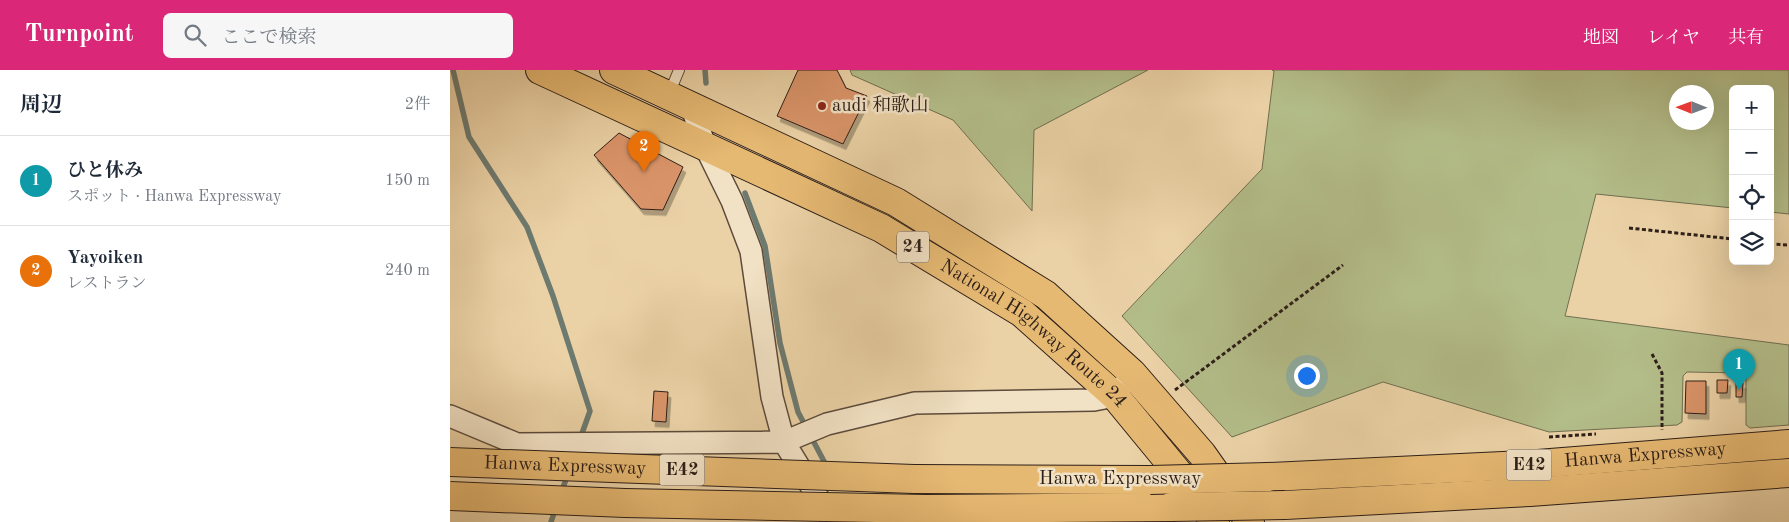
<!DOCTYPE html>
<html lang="ja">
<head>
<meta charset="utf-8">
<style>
	body { margin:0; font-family:"Old Standard TT","Noto Serif JP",serif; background:#f6f6f7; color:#1f2937 }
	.controls { position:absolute; right:15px; top:15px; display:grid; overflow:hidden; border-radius:8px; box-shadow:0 5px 20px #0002 }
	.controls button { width:45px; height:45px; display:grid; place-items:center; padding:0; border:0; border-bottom:1px solid #e0e1e3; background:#fff; color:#1f2937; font:25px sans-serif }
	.compass { position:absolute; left:1219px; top:15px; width:45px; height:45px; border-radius:50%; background:#fff; box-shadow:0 5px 20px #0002; rotate:271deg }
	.you { position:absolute; left:856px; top:305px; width:18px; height:18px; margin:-12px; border:4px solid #fff; border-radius:50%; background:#1a73e8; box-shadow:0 0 0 8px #1a73e833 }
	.badge { display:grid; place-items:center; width:32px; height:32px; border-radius:50%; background:#db2777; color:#fff; font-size:16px; font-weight:700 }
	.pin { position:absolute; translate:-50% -41px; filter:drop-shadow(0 1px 2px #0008) }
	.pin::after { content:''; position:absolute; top:26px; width:18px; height:15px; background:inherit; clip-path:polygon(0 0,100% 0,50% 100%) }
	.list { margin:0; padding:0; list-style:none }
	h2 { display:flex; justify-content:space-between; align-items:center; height:65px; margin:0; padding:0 20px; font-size:21px }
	h2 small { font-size:16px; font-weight:400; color:#747a83 }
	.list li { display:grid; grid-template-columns:32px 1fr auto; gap:15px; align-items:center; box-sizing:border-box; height:90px; padding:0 20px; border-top:1px solid #e0e1e3 }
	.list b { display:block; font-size:19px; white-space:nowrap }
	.list p { margin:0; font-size:16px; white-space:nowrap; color:#747a83 }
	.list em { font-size:16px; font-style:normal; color:#747a83 }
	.icon { flex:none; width:28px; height:28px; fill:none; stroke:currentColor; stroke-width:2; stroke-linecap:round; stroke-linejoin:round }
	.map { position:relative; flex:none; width:1339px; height:452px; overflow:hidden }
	header { display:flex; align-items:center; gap:30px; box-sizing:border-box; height:70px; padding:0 25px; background:#db2777; color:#fff }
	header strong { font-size:24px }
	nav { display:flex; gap:28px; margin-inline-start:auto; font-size:18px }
	.search { width:350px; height:45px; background:#f6f6f7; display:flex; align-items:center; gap:12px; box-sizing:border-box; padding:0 18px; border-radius:8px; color:#747a83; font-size:19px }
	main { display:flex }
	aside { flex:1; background:#fff }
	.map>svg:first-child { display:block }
	.green { fill:#b3bd89; stroke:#706e50; fill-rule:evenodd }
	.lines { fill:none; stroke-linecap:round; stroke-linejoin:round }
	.stream { stroke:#6d7a70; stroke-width:5.5 }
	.building { fill:#da9469; stroke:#2c1e18; filter:url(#shadow) }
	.service-casing { stroke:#5c4b3c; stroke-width:12 }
	.minor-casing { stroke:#5c4b3c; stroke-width:24 }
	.trunk-casing { stroke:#2c1e18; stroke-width:30 }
	.motorway-casing { stroke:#2c1e18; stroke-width:30 }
	.path { stroke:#2c1e18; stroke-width:3; stroke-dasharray:4 2.5; stroke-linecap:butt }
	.service { stroke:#f2e2c5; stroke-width:10 }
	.minor { stroke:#f2e2c5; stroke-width:21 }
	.trunk { stroke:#e6b973; stroke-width:28 }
	.motorway { stroke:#e6b973; stroke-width:28 }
	.motorway-bridge-casing { stroke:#2c1e18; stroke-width:30; stroke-linecap:butt }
	.motorway-bridge { stroke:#e6b973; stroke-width:28 }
	.poi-dot { fill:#8f2418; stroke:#f2e2c5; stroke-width:2 }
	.labels { text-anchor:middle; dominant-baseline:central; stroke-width:5; stroke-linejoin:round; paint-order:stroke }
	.shield { fill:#f2e2c5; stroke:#67594c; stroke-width:1 }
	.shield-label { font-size:18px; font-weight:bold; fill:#2c1e18 }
	.poi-label { font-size:19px; fill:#2c1e18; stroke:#f2e2c5; text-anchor:start }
	.street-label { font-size:19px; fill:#2c1e18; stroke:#f2e2c5 }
</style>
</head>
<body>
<header>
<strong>Turnpoint</strong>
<div class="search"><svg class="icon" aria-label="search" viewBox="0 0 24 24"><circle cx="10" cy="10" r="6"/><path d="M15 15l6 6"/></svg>ここで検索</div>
<nav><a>地図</a><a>レイヤ</a><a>共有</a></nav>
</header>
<main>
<aside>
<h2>周辺<small>2件</small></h2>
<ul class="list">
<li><span class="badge" style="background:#0f9aa8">1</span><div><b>ひと休み</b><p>スポット · Hanwa Expressway</p></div><em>150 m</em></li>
<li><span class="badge" style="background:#e8710a">2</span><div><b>Yayoiken</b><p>レストラン</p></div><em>240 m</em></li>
</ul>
</aside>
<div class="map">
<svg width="1339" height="452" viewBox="0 0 1339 452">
	<defs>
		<filter id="shadow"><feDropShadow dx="3" dy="5.5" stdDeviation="0" flood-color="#0004"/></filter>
	</defs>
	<rect width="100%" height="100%" fill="#ebd2a6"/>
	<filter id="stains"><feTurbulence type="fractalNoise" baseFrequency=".004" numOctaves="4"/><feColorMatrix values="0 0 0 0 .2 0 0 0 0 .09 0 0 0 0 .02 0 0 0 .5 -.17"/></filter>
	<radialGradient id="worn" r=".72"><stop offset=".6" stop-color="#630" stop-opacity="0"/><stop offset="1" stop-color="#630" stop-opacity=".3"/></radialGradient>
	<path class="green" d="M400 0H698L584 60 582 141 503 50 402 5Z
		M822 0H1339V144L1320 142V19H1283V138L1146 124 1115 246 1339 275V355L1300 358 1296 355V307L1292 303 1237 302 1233 306 1232 352 1227 355 1099 362 933 312 782 367 672 246 812 99 824 1ZM1256 22V52H1226V22Z"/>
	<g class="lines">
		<path class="stream" d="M3 0 19 67 77 157 103 226 140 341 130 369
			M255 0 256 13
			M295 123 315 176 330 273 348 342 377 397
			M111 423 118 404
			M101 452 106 437"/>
	</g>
	<path class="building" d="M348 0H387L396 18 417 26 393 74 327 46Z
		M169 63 233 97 213 140 191 139 144 85Z
		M1267 310H1278L1277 323H1267Z
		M1236 311H1256V344L1235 343Z
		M1286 313H1293L1292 327H1286Z
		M204 321 218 322 216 352 202 351Z"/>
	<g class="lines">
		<g class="service-casing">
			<path id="service" d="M219 24 229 0"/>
		</g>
		<g class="minor-casing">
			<path id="minor" d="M241 35 255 76 282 131 301 181 322 327 334 372 383 452
				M0 346 67 374 334 372 377 354 465 333 644 330 665 326 671 317"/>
		</g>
		<g class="trunk-casing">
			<g id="trunk">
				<path id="s1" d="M90 0 431 158 572 243 665 326 730 405 765 452"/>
				<path d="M164 0 446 132 596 225 682 303 752 384 800 452"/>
			</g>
		</g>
		<g class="motorway-casing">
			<g id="motorway">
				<path id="s2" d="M818 407 1074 395 1339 374"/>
				<path d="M464 409 700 410"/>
				<path d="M835 435 1080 422 1339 403"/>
				<path d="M476 439 721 437"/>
			</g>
		</g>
		<path class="path" d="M1179 158 1283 169
			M1320 174 1339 175
			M1202 284 1212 303V360
			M725 320 893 195
			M1099 367 1146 364"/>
		<use href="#service" class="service"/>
		<use href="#minor" class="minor"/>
		<use href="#trunk" class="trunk"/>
		<use href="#motorway" class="motorway"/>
		<g class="motorway-bridge-casing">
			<g id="motorway-bridge">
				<path id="s3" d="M0 392 464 409"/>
				<path d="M700 410 818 407"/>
				<path d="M0 426 175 433 476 439"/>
				<path d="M721 437 835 435"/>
			</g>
		</g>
		<use href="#motorway-bridge" class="motorway-bridge"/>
	</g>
	<circle class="poi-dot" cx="372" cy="36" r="5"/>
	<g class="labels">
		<g class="shield">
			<rect x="447" y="161.5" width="32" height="31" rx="4"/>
			<rect x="1056.5" y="379.5" width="45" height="31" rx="4"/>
			<rect x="209.5" y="384.5" width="45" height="31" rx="4"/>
		</g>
		<g class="shield-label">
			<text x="463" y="177">24</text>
			<text x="1079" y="395">E42</text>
			<text x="232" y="400">E42</text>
		</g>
		<g class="poi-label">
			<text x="382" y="36">audi 和歌山</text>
		</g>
		<g class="street-label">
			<text stroke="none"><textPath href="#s1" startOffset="562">National Highway Route 24</textPath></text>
			<text stroke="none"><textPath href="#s2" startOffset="378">Hanwa Expressway</textPath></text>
			<text stroke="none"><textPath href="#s3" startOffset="115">Hanwa Expressway</textPath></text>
			<text x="670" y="409">Hanwa Expressway</text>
		</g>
	</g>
	<rect width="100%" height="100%" filter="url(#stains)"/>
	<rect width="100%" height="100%" fill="url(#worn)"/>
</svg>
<div class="controls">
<button>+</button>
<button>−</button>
<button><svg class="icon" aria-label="locate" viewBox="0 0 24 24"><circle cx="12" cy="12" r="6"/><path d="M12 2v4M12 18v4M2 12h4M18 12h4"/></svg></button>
<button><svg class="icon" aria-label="layers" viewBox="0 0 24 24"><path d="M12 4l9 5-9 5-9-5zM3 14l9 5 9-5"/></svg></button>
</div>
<svg class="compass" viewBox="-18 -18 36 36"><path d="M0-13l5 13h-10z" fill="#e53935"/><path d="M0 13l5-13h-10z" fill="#747a83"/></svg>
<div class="you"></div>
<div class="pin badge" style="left:1289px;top:320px;background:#0f9aa8">1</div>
<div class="pin badge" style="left:194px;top:102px;background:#e8710a">2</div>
</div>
</main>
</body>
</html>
